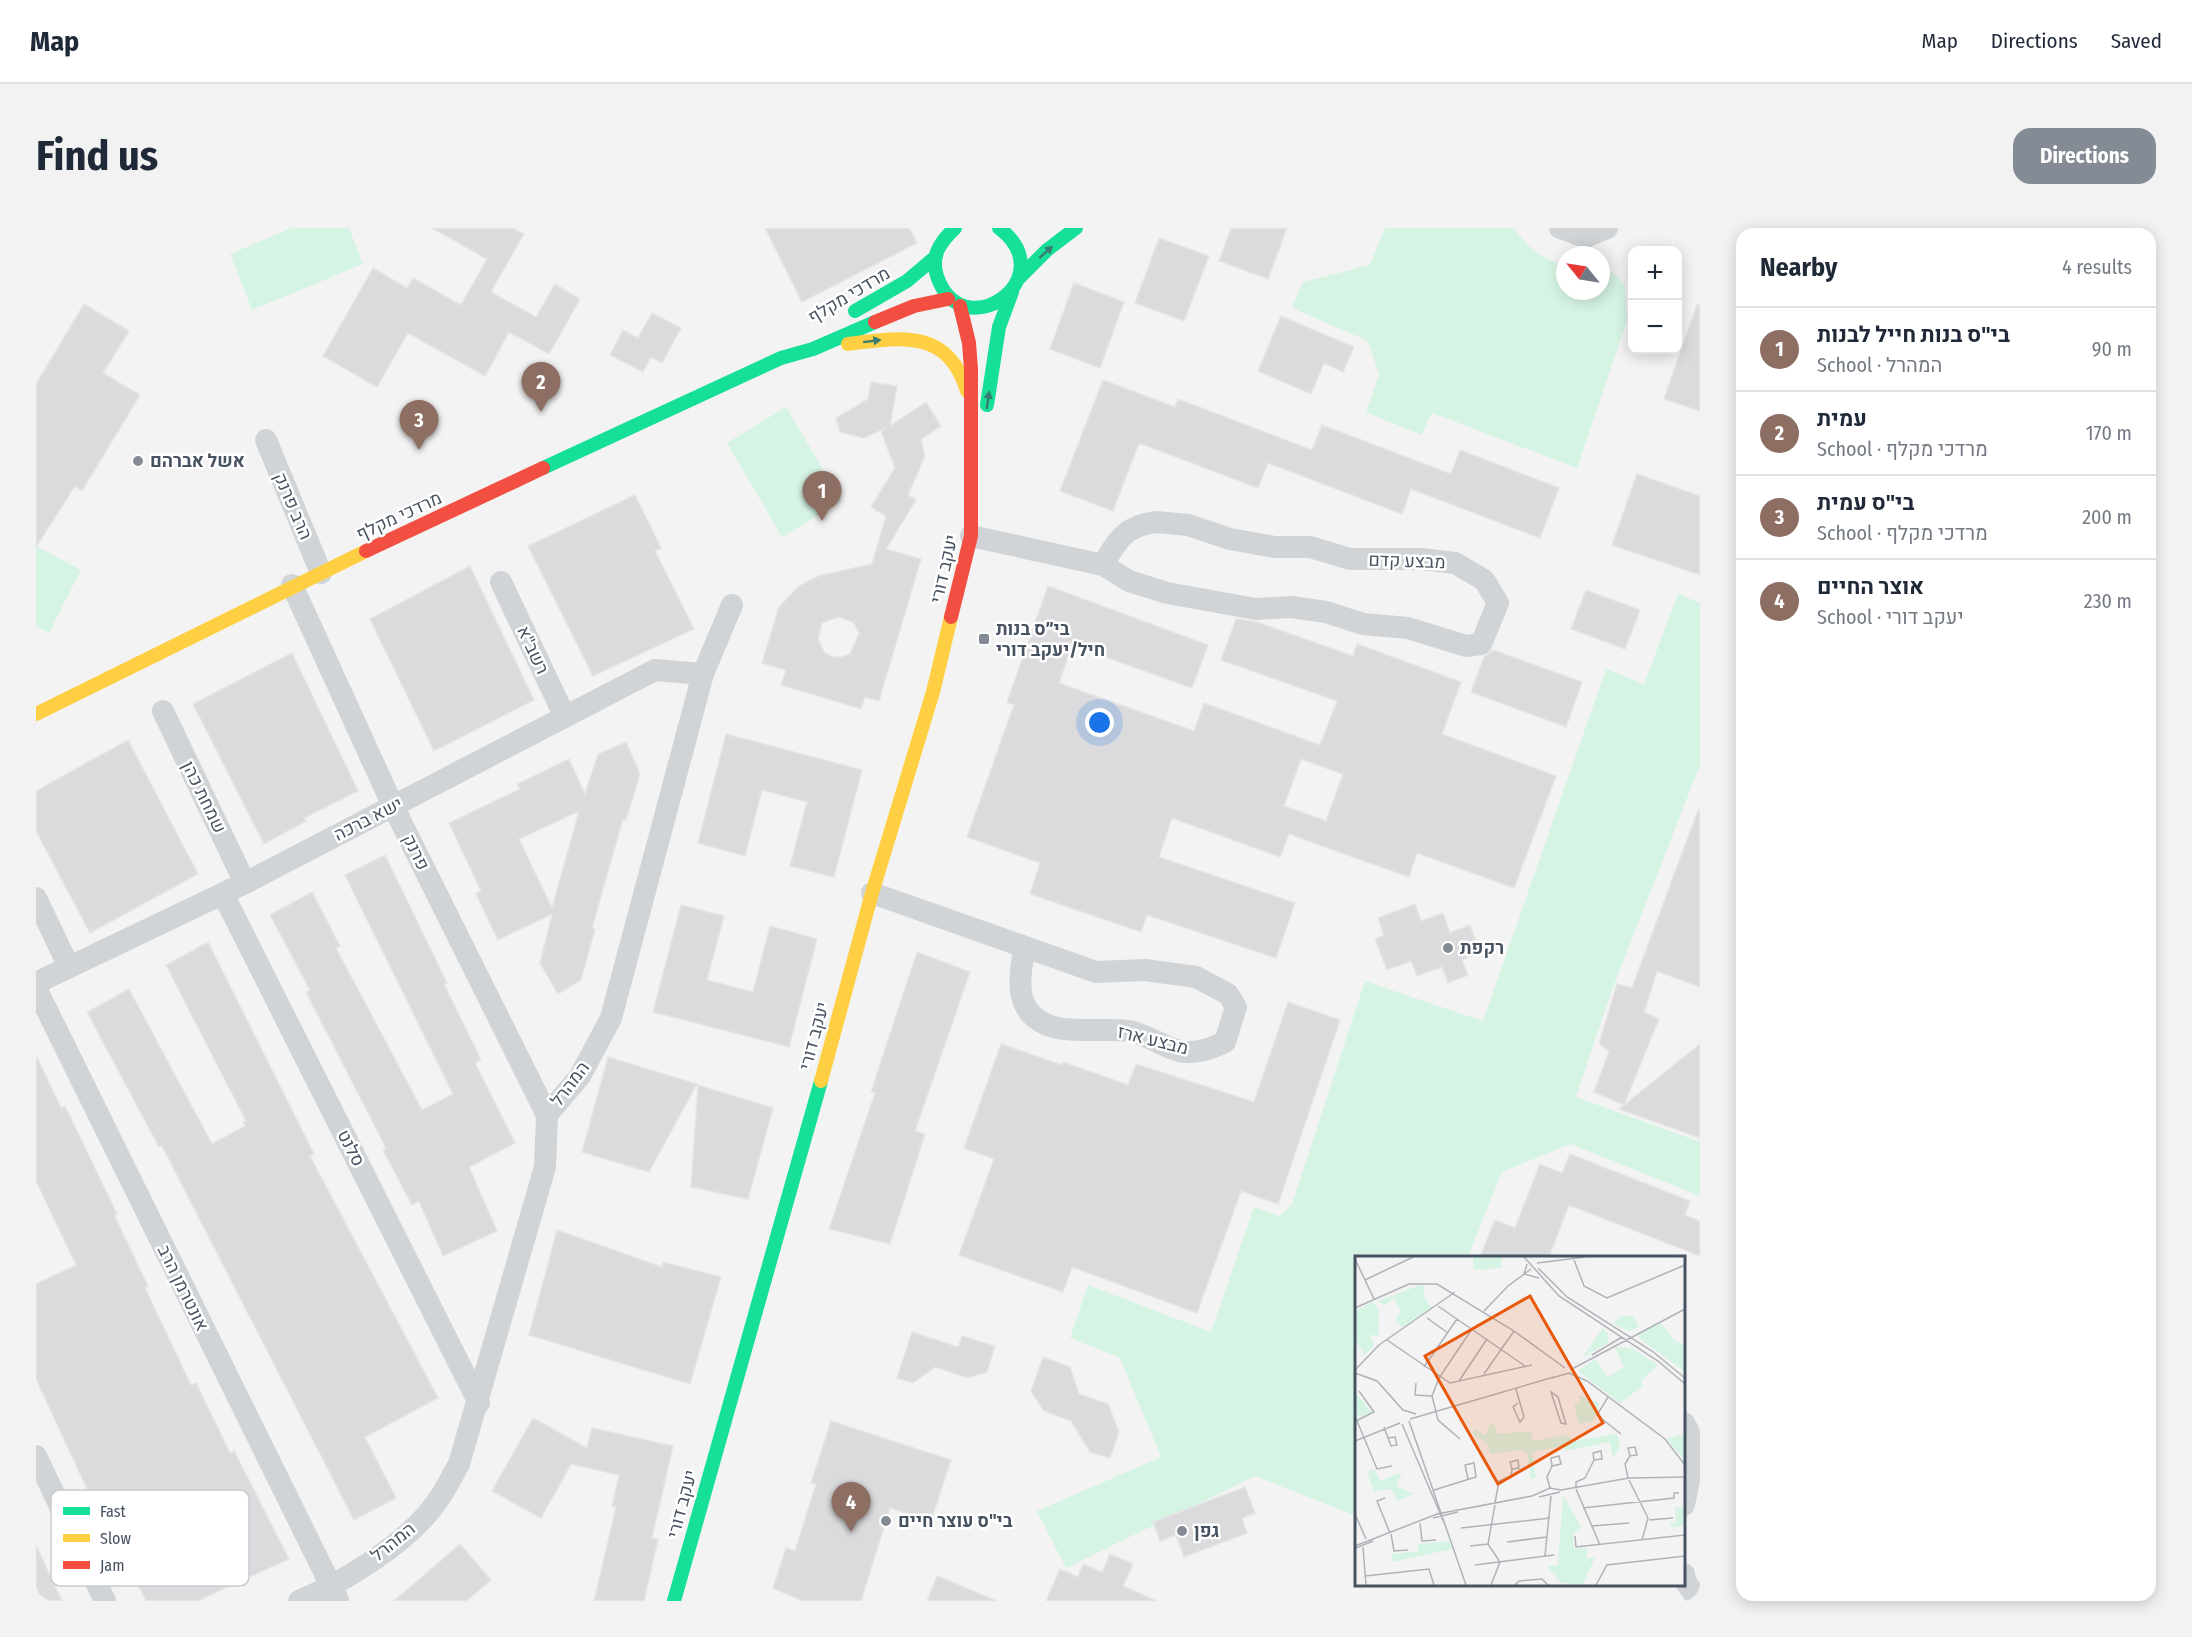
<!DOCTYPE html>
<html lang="en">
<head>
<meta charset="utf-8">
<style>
	body { margin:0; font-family:"Fira Sans Condensed",Heebo,sans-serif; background:#f2f2f3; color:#1f2937 }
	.controls { position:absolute; right:18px; top:18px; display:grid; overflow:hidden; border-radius:12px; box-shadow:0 3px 15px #0003 }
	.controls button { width:54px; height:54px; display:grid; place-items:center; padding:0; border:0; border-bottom:2px solid #e0e1e3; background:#fff; color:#1f2937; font:30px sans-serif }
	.compass { position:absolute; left:1520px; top:18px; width:54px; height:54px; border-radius:50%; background:#fff; box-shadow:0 3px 15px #0003; rotate:300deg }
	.you { position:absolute; left:1064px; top:495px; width:21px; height:21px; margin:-15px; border:4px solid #fff; border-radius:50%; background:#1a73e8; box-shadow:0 0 0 9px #1a73e833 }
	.badge { display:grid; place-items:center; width:39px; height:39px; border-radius:50%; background:#848b95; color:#fff; font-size:20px; font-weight:700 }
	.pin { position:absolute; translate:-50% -50px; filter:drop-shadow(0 2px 3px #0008) }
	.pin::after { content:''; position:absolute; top:32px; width:21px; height:18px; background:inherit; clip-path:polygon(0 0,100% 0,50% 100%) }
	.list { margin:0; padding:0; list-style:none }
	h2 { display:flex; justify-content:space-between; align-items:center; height:78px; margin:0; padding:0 24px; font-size:26px }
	h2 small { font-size:20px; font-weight:400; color:#747a83 }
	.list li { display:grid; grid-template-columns:39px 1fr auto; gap:18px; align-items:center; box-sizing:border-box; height:84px; padding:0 24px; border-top:2px solid #e0e1e3 }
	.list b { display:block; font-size:22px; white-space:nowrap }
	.list p { margin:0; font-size:20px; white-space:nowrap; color:#747a83 }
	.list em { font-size:20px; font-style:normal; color:#747a83 }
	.map { position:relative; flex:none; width:1664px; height:1373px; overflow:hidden; border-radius:18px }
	header { display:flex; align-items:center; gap:36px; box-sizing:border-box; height:84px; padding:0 30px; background:#fff; border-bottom:2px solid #e0e1e3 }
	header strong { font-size:28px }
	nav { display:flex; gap:33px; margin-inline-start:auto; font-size:21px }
	.intro { display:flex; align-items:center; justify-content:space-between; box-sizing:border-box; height:144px; padding:0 36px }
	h1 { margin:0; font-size:42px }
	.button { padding:15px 27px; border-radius:18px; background:#848b95; color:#fff; font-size:21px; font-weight:700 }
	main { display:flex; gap:36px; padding:0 36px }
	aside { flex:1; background:#fff; border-radius:18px; box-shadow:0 3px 15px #0003 }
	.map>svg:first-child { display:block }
	.green { fill:#d6f4e4 }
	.building { fill:#dbdbdd; stroke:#e5e5e6; stroke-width:1.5; fill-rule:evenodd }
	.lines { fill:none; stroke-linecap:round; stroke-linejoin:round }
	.street { stroke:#d1d4d7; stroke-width:22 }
	.fast { stroke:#16e098; stroke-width:14 }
	.slow { stroke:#ffcf43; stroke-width:14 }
	.jam { stroke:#f24e42; stroke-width:14 }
	.oneway { fill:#397d72 }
	.poi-dot { fill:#848b95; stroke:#fff; stroke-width:2 }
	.labels { text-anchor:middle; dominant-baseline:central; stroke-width:5; stroke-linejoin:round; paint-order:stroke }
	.street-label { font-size:18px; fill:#485362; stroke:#fff }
	.poi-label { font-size:18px; font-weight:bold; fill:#485362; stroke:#fff; text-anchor:start }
	.inset-road { fill:none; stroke:#afb3b9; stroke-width:1.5 }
	.view { fill:#e8590c; fill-opacity:0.15; stroke:#e8590c; stroke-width:3 }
	.inset-edge { fill:none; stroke:#485362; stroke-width:3 }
	.key { fill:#fff; stroke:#c8cbd0; stroke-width:1.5 }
	.key-label { font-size:16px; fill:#485362 }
</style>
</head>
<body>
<header>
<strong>Map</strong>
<nav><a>Map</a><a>Directions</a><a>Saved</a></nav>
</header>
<div class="intro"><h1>Find us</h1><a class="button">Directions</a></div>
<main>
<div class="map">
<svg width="1664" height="1373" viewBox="0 0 1664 1373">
	<rect width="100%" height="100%" fill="#f4f3f3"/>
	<path class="green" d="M256 0H313L327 36 216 82 194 26Z
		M1349 0H1478C1489 17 1508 34 1529 36V63H1565V42L1577 45 1589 58 1591 93 1541 240 1396 185 1385 207 1330 184 1343 147 1332 113 1256 80 1267 54 1334 37Z
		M750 179 806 273 746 309 691 215Z
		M0 318 45 342 13 405 0 398Z
		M1642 366 1664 375V537L1576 762 1540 869 1664 914V968L1535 916 1466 944 1432 1029 1320 1030V1288L1219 1248 1030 1340 1001 1283 1125 1229 1084 1130 1034 1110 1052 1057 1175 1104 1218 979 1243 988 1256 976 1329 753 1447 793 1570 441 1608 456Z"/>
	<path class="building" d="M396 0H477L488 6 455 64 500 89 519 56 544 71 513 126 473 104 449 148 372 105 341 159 287 128 337 40 371 60 377 50 425 77 451 31Z
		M729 0H873L881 15 766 74Z
		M1195 0H1251L1232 51 1183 33Z
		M1123 10 1173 28 1148 93 1099 75Z
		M1038 55 1088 74 1064 140 1014 121Z
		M48 76 93 103 67 145 104 167 46 263 39 258 0 319V156Z
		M1661 77H1664V183L1628 171Z
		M616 85 645 100 626 135 615 129 607 144 574 127 587 102 602 110Z
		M1245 88 1318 119 1307 144 1288 135 1275 166 1222 143Z
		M1067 152 1139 179 1142 171 1276 222 1286 197 1415 246 1424 222 1523 260 1504 310 1375 261 1366 286 1232 235 1222 260 1103 215 1077 283 1024 263Z
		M835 154 861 158 854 198 890 174 905 198 885 211 889 228 872 267 880 272 850 321 885 331 843 473 829 469 825 481 745 457 750 442 726 435 743 379 763 358 782 348 836 336 850 288 835 279 859 240 845 203 850 200 828 210 804 204 800 190 832 171ZM802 389 817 394 823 405 814 426 805 429H796L788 424 782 411 786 395Z
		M1601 246 1664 268V347L1576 317Z
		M599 267 625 320 619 323 658 401 557 448 492 318Z
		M434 338 498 472 398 523 334 391Z
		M1012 358 1172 417 1156 460 1036 417 1023 455 1158 503 1168 475 1284 517 1301 473 1185 432 1200 391 1221 394 1317 428 1321 416 1425 454 1406 506 1520 548 1478 660 1381 625 1373 649 1253 606 1244 629 1136 590 1123 629 1259 675 1240 730 1111 687 1105 704 994 666 1004 635 931 609 978 477 971 474ZM1265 531 1307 546 1290 593 1248 578Z
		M1550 362 1604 382 1589 421 1535 401Z
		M1457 422 1546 454 1530 499 1435 464 1448 429Z
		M256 425 322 563 268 590 270 593 228 616 157 476Z
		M690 506 826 542 798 649 754 638 771 574 726 562 709 628 662 615Z
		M92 512 162 646 54 705 0 603V563Z
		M590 514 604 546 590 592 587 591 556 700 559 701 545 752 522 766 504 735 516 686 462 712 440 666 445 663 413 595 484 561 481 556 533 531 549 566 562 526ZM543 583 516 680 483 611Z
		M1662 582H1664V759L1621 743 1608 784 1623 791 1588 877 1664 816V910L1583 881 1588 877 1558 864 1573 823 1563 816 1581 756 1596 760Z
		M349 627 411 755 408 756 445 832 439 835 479 915 433 939 461 1003 407 1028 383 973 376 977 347 922 350 920 270 764 274 762 234 687 276 664 304 718 300 720 386 882 417 866 309 647Z
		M1379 676 1385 693 1407 685 1414 705 1434 697 1444 724 1426 732 1432 747 1412 755 1406 739 1381 748 1375 733 1351 742 1339 711 1348 707 1342 690Z
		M645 677 688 688 671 752 717 764 734 698 781 711 753 819 617 784Z
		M172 714 278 926 274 928 402 1170 329 1209 360 1270 318 1292 126 918 123 919 51 784 93 761 176 916 209 898 207 894 210 893 130 737Z
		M881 724 934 744 879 903 889 906 854 1016 793 1001 839 865 835 864Z
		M1252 774 1304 792 1242 976 1205 963 1161 1085 1036 1039 1027 1064 923 1027 958 931 928 920 965 816 1026 837 1027 834 1092 857 1100 836 1218 874Z
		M0 827 25 880 29 878 81 986 78 987 112 1058 109 1060 155 1157 160 1155 194 1225 198 1223 253 1331 161 1373H110L56 1262 52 1263 0 1151V1056L40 1037 0 953Z
		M572 829 661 856 613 944 546 924Z
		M662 857 737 880 712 971 655 959Z
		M1534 926 1654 973 1649 987 1664 993V1028L1533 977 1513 1029H1444L1459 992 1479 1000 1504 936 1526 945Z
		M521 1002 626 1039 627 1034 685 1049 654 1156 493 1107Z
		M876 1104 922 1119 926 1108 959 1118 951 1144 932 1150 899 1139 877 1155 861 1150Z
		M1007 1129 1034 1139 1043 1166 1072 1176 1083 1204 1074 1230 1054 1224 1035 1193 1008 1183 995 1163Z
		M497 1190 551 1220 556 1200 637 1218 616 1310 622 1312 608 1373H558L580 1279 576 1278 583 1247 535 1236 505 1290 456 1263Z
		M795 1193 915 1232 895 1293 854 1280 825 1373H767L737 1360 750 1320 759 1323 780 1256 775 1255Z
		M1209 1259 1219 1285 1206 1290 1211 1305 1148 1329 1140 1307 1124 1313 1117 1294Z
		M424 1316 455 1352 430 1373H358Z
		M0 1317 26 1373H0Z
		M1074 1326 1097 1336 1087 1358 1121 1373H1010L1024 1341 1042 1349 1047 1336 1066 1344Z
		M901 1348 961 1373H891Z"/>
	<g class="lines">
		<path class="street" d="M1524 0 1549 9 1571 0
			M230 212 285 345
			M1120 294 1152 297 1194 311 1239 319H1274L1314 331H1386L1419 335 1448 352 1462 375 1445 416 1430 418 1372 400 1327 396 1290 384 1255 379 1220 381 1131 365 1093 353 1067 337C1082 311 1089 298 1120 294Z
			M935 308 1067 337
			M465 354 529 489
			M256 357 357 578 511 887
			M127 483 209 655
			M836 665 1060 744 1109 742 1160 749 1192 766 1200 779 1189 814C1176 820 1164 825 1149 824 1130 822 1112 806 1093 803 1061 798 1010 813 990 779 980 762 986 738 988 720
			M187 666 443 1175
			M0 670 33 739
			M0 755 209 655 619 442 667 446
			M0 760 302 1372
			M1648 1195C1664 1220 1653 1249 1648 1277
			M0 1228 69 1373
			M1648 1346 1649 1353 1663 1373
			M263 1373C308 1354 375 1313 402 1272 410 1261 416 1248 423 1236L509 939 511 887 544 848 575 790 667 446 696 377"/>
		<path class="fast" d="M919 0C905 13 894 28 901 48 926 122 1029 50 963 0
			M982 51 1011 22 1040 0
			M819 83 871 53 897 31
			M951 177 963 99 976 64
			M507 240 745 130 777 121 839 94
			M638 1373 785 853"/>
		<path class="slow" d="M812 116C866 109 912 101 931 163
			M0 486 330 323
			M785 853 836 665 897 464 915 389"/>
		<path class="jam" d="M839 94 878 78 912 71
			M330 323 507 240
			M915 389 935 308V141L933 115 924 78"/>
	</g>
	<defs><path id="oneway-solid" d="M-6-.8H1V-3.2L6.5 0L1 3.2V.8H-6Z" transform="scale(1.5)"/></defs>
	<g class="oneway">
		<use href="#oneway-solid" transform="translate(1010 24) rotate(-42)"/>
		<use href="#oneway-solid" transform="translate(836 113) rotate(-7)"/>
		<use href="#oneway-solid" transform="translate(952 172) rotate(-82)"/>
	</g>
	<g class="poi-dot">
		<circle cx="102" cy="233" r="6"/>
		<rect x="942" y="405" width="12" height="12" rx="3"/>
		<circle cx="1412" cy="720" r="6"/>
		<circle cx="850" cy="1293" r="6"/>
		<circle cx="1146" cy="1303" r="6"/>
	</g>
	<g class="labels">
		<g class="street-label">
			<text transform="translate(813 67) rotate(-31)">מרדכי מקלף</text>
			<text transform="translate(257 278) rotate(67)">הרב פרנק</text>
			<text transform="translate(363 288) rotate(-25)">מרדכי מקלף</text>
			<text transform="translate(1371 333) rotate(2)">מבצע קדם</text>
			<text transform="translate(908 341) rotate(-77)">יעקב דורי</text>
			<text transform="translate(497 422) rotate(65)">רשב"א</text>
			<text transform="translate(168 569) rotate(64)">שמחת כהן</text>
			<text transform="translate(332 591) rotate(-27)">ישא ברכה</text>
			<text transform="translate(380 624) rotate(64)">פרנק</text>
			<text transform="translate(778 808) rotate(-75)">יעקב דורי</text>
			<text transform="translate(1117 812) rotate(14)">מבצע ארז</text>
			<text transform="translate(534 856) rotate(-53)">המהרל</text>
			<text transform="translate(315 920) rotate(63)">סלנט</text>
			<text transform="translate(147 1060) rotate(64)">אונטרמן הרב</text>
			<text transform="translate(646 1276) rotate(-75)">יעקב דורי</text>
			<text transform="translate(357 1314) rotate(-39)">המהרל</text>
		</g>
		<g class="poi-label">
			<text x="114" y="233">אשל אברהם</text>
			<text x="960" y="401">בי״ס בנות<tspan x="960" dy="21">חיל/יעקב דורי</tspan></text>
			<text x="1424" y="720">רקפת</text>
			<text x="862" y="1293">בי"ס עוצר חיים</text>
			<text x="1158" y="1303">גפן</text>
		</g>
	</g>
	<g transform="translate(1319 1028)">
		<rect width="330" height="330" fill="#f4f3f3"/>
		<path d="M118 1H146L147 12 119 14ZM68 28 70 41 61 47 70 42 76 52 47 71 40 64 46 54 38 42 29 50 23 45ZM17 46 24 54V80L15 79 19 90 9 99 0 83V55ZM266 60H277L284 70 275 75 258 68ZM305 67 321 86 330 88V116L284 82 283 78ZM248 72 253 78V87L227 102ZM260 91 276 92 303 109 286 125 288 130 265 147 223 115 240 103 252 121 269 111ZM0 136 17 156 4 162 0 155ZM224 139 244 147 238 165 224 168 219 149 225 146ZM140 167 142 178 176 175 178 185 210 179 220 185 262 178 265 190 258 202 255 186 210 195 209 190 177 196 181 222 176 223 172 198 167 194 135 198 133 188 118 178 121 173 130 180 135 168ZM330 176V201L329 203 312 183 325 179V182ZM20 213 25 225 47 216 41 230 59 238 42 245 36 233 19 236 12 216ZM208 239 226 271 218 278 219 293 231 292 232 302H240L227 329 206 327 192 311 203 309ZM320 251H330V270L316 271 315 267 321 266ZM94 285 97 293 37 306V298L63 295V288Z" fill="#d6f4e4"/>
		<path class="inset-road" d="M169 1 204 40 303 105 330 128M218 1 229 30 252 42 330 9M0 3 19 43M182 7 230 1M172 8 169 18 184 22M183 12 212 41 297 95 330 122M10 24 58 1M83 50 170 110M0 52 54 28H82L159 75 210 112M129 55 153 30 176 13M72 62 93 77M32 84 95 127 177 109M237 99 267 81M69 111 102 63M217 113 330 53M0 114 24 89 100 36M0 117 22 125 48 154 61 158M129 118 159 75M197 122 214 117 232 125 310 183 330 209M104 125 132 83M61 127 60 139 77 140M161 133 169 161 165 166 158 151 163 147M196 136 203 141 211 168 206 167ZM253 141 242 159 266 178M0 160 22 213 37 210M55 163 199 121M1 165 19 156 4 135M54 165 111 329M47 168 90 269M29 171 36 190 42 189 40 181 33 182M105 183 83 164 77 140 84 122 117 73M0 185 45 167M280 191 282 199 275 200 273 192ZM246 195 247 203 239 204 238 197ZM204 200 206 208 197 210 196 202ZM163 204 164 212 157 213 155 206ZM273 222 270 208 275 200M274 224 293 262 287 284M195 232 192 221 197 210M221 232V226L230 222 239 204M221 233 245 289M79 234 121 221 119 207 110 209 113 223M184 241 205 236M30 242 22 245 35 277M140 247 144 225 156 220 157 213M228 252 319 242V237H324M0 258 11 283M78 262 103 256M294 264 318 262M65 267 67 285 81 284M237 270 274 267M106 272 195 262M36 278 39 295 53 294M220 280 221 291 330 279M152 286 192 281M0 290 82 258 177 240 195 232 206 234 274 222 330 221M115 290 133 288M8 291 11 329M1 292 18 285M190 300 196 240M120 309 199 299M10 320 74 313 79 329M136 329 145 306 133 288 140 249M160 329 164 325 187 323 193 329M241 329 252 309 330 300"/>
		<path class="view" d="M175 40 248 167 143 228 70 100Z"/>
		<rect width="330" height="330" class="inset-edge"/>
	</g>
	<rect x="15" y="1262" width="198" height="96" rx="9" class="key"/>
	<rect x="27" y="1279" width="27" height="8" fill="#16e098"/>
	<rect x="27" y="1306" width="27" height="8" fill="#ffcf43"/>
	<rect x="27" y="1333" width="27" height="8" fill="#f24e42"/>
	<g class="key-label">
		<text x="64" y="1289">Fast</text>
		<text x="64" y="1316">Slow</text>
		<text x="64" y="1343">Jam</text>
	</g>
</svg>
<div class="controls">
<button>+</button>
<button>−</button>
</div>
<svg class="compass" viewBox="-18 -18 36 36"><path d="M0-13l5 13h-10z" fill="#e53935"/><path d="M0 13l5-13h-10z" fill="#747a83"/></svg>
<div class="you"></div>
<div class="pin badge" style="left:786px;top:293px;background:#8d6e63">1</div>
<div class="pin badge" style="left:505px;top:184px;background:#8d6e63">2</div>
<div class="pin badge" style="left:383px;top:222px;background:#8d6e63">3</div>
<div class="pin badge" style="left:815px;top:1304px;background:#8d6e63">4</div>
</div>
<aside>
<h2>Nearby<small>4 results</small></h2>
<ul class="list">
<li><span class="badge" style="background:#8d6e63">1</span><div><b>בי&quot;ס בנות חייל לבנות</b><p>School · המהרל</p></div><em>90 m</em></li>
<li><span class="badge" style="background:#8d6e63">2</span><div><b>עמית</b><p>School · מרדכי מקלף</p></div><em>170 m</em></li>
<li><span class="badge" style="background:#8d6e63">3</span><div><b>בי&quot;ס עמית</b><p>School · מרדכי מקלף</p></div><em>200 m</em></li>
<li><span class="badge" style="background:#8d6e63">4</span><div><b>אוצר החיים</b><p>School · יעקב דורי</p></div><em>230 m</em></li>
</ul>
</aside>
</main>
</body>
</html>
